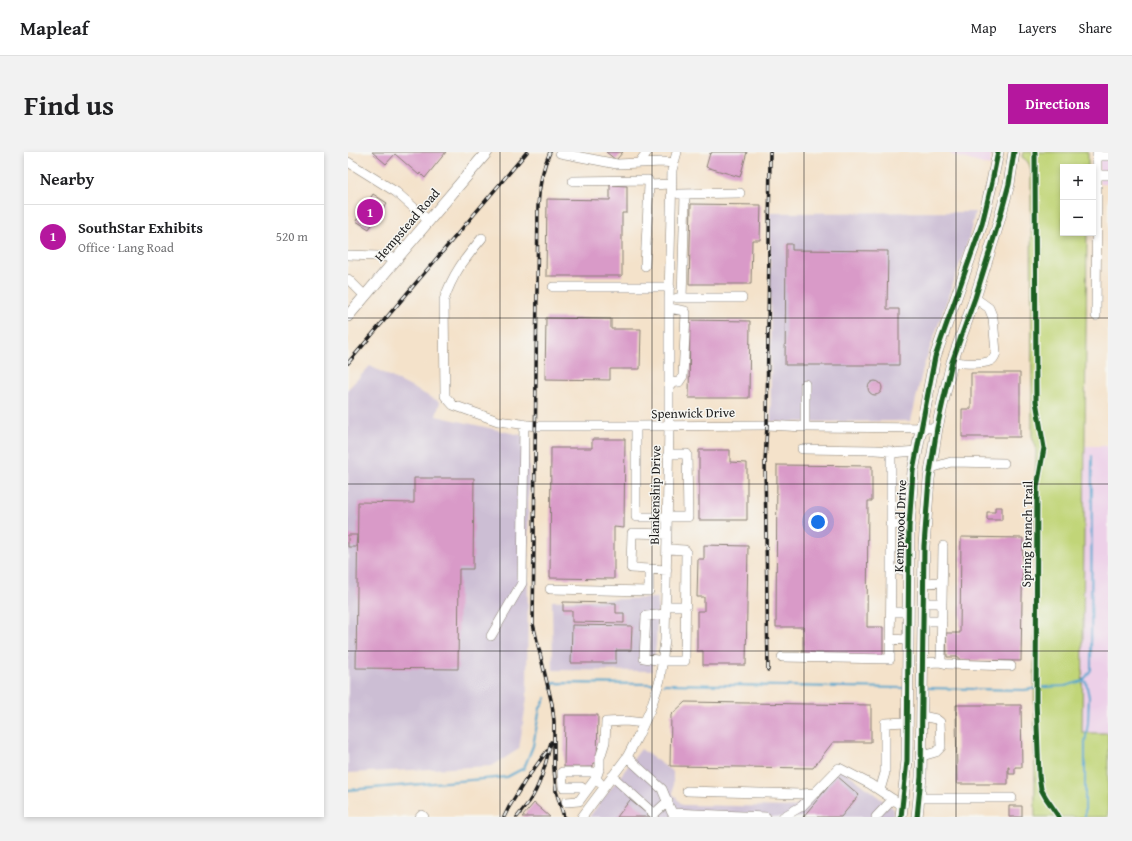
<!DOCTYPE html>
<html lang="en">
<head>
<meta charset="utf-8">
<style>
	body { margin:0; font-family:"Gentium Book Plus",serif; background:#f2f2f2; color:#202124 }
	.controls { position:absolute; right:12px; top:12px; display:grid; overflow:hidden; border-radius:0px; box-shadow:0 2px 6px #0003 }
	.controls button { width:36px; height:36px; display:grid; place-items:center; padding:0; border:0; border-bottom:1px solid #e0e0e0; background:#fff; color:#202124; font:20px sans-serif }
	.you { position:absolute; left:470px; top:370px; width:14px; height:14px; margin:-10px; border:3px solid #fff; border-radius:50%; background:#1a73e8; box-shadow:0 0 0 6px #1a73e833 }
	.badge { display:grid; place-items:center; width:26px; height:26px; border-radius:50%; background:#b5179e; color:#fff; font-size:13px; font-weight:700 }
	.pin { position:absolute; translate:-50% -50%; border:2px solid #fff; box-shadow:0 1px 4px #0006 }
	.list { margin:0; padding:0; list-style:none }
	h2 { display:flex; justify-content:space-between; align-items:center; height:52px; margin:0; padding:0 16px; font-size:17px }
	h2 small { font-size:13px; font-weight:400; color:#757577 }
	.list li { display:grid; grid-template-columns:26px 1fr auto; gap:12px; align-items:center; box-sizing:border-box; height:64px; padding:0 16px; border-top:1px solid #e0e0e0 }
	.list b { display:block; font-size:15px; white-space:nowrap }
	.list p { margin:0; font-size:13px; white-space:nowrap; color:#757577 }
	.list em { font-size:13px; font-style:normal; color:#757577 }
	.map { position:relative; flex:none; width:760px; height:665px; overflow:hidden; border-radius:0px }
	header { display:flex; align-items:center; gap:24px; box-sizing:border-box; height:56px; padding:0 20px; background:#fff; border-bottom:1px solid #e0e0e0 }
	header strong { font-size:19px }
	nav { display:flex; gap:22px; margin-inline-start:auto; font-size:14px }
	.intro { display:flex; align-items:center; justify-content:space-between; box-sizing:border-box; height:96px; padding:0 24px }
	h1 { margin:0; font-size:28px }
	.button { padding:10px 18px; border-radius:0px; background:#b5179e; color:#fff; font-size:14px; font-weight:700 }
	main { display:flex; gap:24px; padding:0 24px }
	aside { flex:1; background:#fff; border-radius:0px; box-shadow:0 2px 6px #0003 }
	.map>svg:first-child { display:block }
	.built { fill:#edd0e8 }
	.industrial { fill:#ccbed4 }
	.green { fill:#c1d578; stroke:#6e784a }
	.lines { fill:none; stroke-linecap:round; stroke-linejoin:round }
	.stream { stroke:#53a5ce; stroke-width:2 }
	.building { fill:#d99ac8 }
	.minor-casing { stroke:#887f73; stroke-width:10 }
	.major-casing { stroke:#887f73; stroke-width:12 }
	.minor { stroke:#fff; stroke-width:9 }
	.major { stroke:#fff; stroke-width:11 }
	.rail-casing { stroke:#1c1c1c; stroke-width:3.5 }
	.rail { stroke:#f6f6f2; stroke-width:2; stroke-dasharray:6; stroke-linecap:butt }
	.cycleway-casing { stroke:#f6f6f2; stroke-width:8 }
	.cycleway { stroke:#1b5e20; stroke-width:5 }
	.grid { fill:none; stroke:#1c1c1c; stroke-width:1; stroke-opacity:0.55 }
	.labels { text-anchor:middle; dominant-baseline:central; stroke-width:3; stroke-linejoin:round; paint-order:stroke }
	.street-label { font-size:13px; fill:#1c1c1c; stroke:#f6f6f2 }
</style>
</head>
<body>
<header>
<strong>Mapleaf</strong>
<nav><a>Map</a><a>Layers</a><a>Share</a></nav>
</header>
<div class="intro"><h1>Find us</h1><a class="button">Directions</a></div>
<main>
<aside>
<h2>Nearby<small></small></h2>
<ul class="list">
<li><span class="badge">1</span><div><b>SouthStar Exhibits</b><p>Office · Lang Road</p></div><em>520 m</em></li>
</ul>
</aside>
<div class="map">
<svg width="760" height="665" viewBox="0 0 760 665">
	<rect width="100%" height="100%" fill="#f6f6f2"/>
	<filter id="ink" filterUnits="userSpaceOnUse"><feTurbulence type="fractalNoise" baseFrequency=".025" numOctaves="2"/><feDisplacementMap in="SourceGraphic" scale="8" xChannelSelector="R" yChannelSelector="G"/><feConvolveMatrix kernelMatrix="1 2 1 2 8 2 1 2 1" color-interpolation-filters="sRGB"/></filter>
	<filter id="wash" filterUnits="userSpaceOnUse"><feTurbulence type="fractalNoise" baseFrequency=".012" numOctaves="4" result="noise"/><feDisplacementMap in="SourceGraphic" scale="16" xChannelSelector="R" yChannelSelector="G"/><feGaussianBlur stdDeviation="0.9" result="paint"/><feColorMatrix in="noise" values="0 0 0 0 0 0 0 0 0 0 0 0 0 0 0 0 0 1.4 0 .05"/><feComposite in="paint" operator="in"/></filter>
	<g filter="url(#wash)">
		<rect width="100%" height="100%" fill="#f4e2ca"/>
		<path class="built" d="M601 0H644L642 14 604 3Z
			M751 0H760V32H751Z
			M736 294H760V581H734Z"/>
		<path class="industrial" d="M627 60 620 89 575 216 563 269 423 270 422 61Z
			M22 214 92 250 88 264 181 285 179 545 171 597 144 614 0 621V237Z
			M310 446 308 493 304 519 205 518 204 449Z
			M293 597 325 620V642L334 653 447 655 489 613 546 657 545 665H241Z"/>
		<path class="green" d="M675 0H740V15H715V81H739L734 581H760V665H687L686 458 688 295 684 285 683 30C683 19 684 11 674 5Z"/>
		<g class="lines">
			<path class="stream" d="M735 529 738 530 741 545 740 571 737 591V665
				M316 532 556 536
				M203 536 206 531 305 532
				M579 536 676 538 697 535 717 534 735 529 743 518 744 304
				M0 638 159 625 176 616 185 594 192 556 198 546"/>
		</g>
		<g id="blocks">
			<path class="building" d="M24 0H98L77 26 72 21 71 23 47 2 38 12Z
				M258 0H275L268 8Z
				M364 0H399L392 25 358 15 362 1 363 2Z
				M262 33 279 34V61H274V124H198L199 47 262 48Z
				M25 42 39 51 21 77 8 69Z
				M343 52 413 53 412 88H404L403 132H341Z
				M438 92H444V98L540 99 539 157H551V213H437Z
				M198 166 263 167V177H293L292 217H262V228L197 227Z
				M342 168 402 169 401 246H341Z
				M623 221H672V285H614V257H623Z
				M520 236a7 7 0 1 1 14 0a7 7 0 1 1-14 0Z
				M244 287H277L276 376 266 375V427L202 426 203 296H244Z
				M351 298H382V310L399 311V368H351Z
				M429 313 524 314V349H520L519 475H535V506L455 505V475H428Z
				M66 326H126L125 417H111L110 517 8 516 10 350 66 351Z
				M647 355H654V368H639V360H647Z
				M0 383H9L8 395H0Z
				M613 385 675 386 673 509 611 508V505H599L598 481H612Z
				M356 393 400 394 398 513H355V499H349V459H356V445H349L350 407H356Z
				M215 450 268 451V461H276V471L224 470V459H215Z
				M224 473 284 474 283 498H268V511H223Z
				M337 550 523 553V590H485L465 616 322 614 323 563Z
				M608 553H673L674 615H667V622H661V615H660V632H609Z
				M217 563H250L249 611H245V615H216Z
				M489 624 511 643 493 665H455Z
				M282 648 303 665H269Z
				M186 651 202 665H174Z
				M661 654H674V665H661Z"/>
		</g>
	</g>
	<g filter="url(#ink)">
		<use href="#blocks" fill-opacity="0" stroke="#887f73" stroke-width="1"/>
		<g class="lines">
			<g class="minor-casing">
				<path id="minor" d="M749 0V23H760
					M212 1 269 12 315 10 326 11
					M749 4H760
					M0 10 48 40 81 69
					M291 11 299 0
					M225 29 300 28 301 33
					M331 42 392 41
					M134 86C116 108 105 121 96 148L97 244 105 253 150 269 188 274H288L419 273 457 275 589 276
					M0 103 30 104 49 106
					M297 114 301 33 324 32
					M0 127 17 144
					M205 135H322
					M329 146H394
					M334 146 337 42
					M748 164 749 23
					M604 210C614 211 633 213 642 209 645 208 647 204 648 201L645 166 641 156 627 146
					M321 231 331 230 335 224 338 161 337 159 321 156
					M457 232V275
					M288 274V365H340L339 302H320
					M454 297 528 298 543 299V418H561
					M543 301 569 299
					M583 316 603 310 656 311
					M542 372 561 373
					M319 418 283 416 284 381 319 382
					M576 431 594 430
					M202 437 301 439V417
					M576 451H594
					M318 454H338
					M543 460H560
					M318 462 298 464 296 506 315 509H337L338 399 337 398 319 397
					M575 469H594
					M143 484 174 431 176 272
					M542 487 560 488
					M434 505 542 507 543 418
					M591 510 599 512 663 514
					M575 511 591 510 593 507 595 394
					M574 604 588 600 593 595 592 570 588 567 574 564
					M279 605 314 637 324 661 418 665
					M264 624 306 662 320 649
					M248 626 252 615V606L257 590 258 570 278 569 296 571
					M532 638 537 621V571L559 570
					M238 639 233 635H215L214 620H246L248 626
					M339 639 453 642 468 641
					M571 646H664
					M218 650 231 649 248 626 252 631
					M72 665 74 663 76 665
					M234 665 279 605 290 584 302 558 312 528 317 488 321 274V146L324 18 329 0
					M435 665 454 654 491 616 522 632 555 654
					M528 665 545 647"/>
			</g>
			<g class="major-casing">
				<path id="major" d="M0 164 139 0
					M553 665 559 609 561 375 565 319 587 205 634 72 644 30 650 0
					M569 665 573 625 576 394 581 327 589 276 604 210 627 146 649 76 661 32 666 0"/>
			</g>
			<use href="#minor" class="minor"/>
			<use href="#major" class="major"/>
			<g class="rail-casing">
				<path id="rail" d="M202 0C194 17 191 35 190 54L185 472 204 552 206 569V616L208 639 216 665
					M0 211 179 0
					M420 518 417 310 419 273 422 0
					M156 665 161 655 177 629 199 599
					M169 665C173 660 177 655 181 650 193 633 198 610 203 590"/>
			</g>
			<use href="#rail" class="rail"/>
			<g class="cycleway-casing">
				<path id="cycleway" d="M687 0 688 249 696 296 689 335 688 548 691 624 693 637 698 646 711 665
					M553 665 559 609 561 375 565 319 587 205 634 72 644 30 650 0
					M569 665 573 625 576 394 581 327 589 276 604 210 627 146 649 76 661 32 666 0"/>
			</g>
			<use href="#cycleway" class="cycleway"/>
		</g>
	</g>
	<path class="grid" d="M152 0V665M304 0V665M456 0V665M608 0V665M0 166H760M0 332H760M0 499H760"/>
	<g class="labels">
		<g class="street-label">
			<text transform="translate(59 73) rotate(-49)">Hempstead Road</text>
			<text transform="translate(345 261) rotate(-1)">Spenwick Drive</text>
			<text transform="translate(307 343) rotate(-89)">Blankenship Drive</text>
			<text transform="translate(552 374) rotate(-88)">Kempwood Drive</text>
			<text transform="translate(679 382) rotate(-89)">Spring Branch Trail</text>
		</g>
	</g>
</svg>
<div class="controls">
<button>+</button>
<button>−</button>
</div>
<div class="you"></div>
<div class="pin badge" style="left:22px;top:60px">1</div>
</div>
</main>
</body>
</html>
